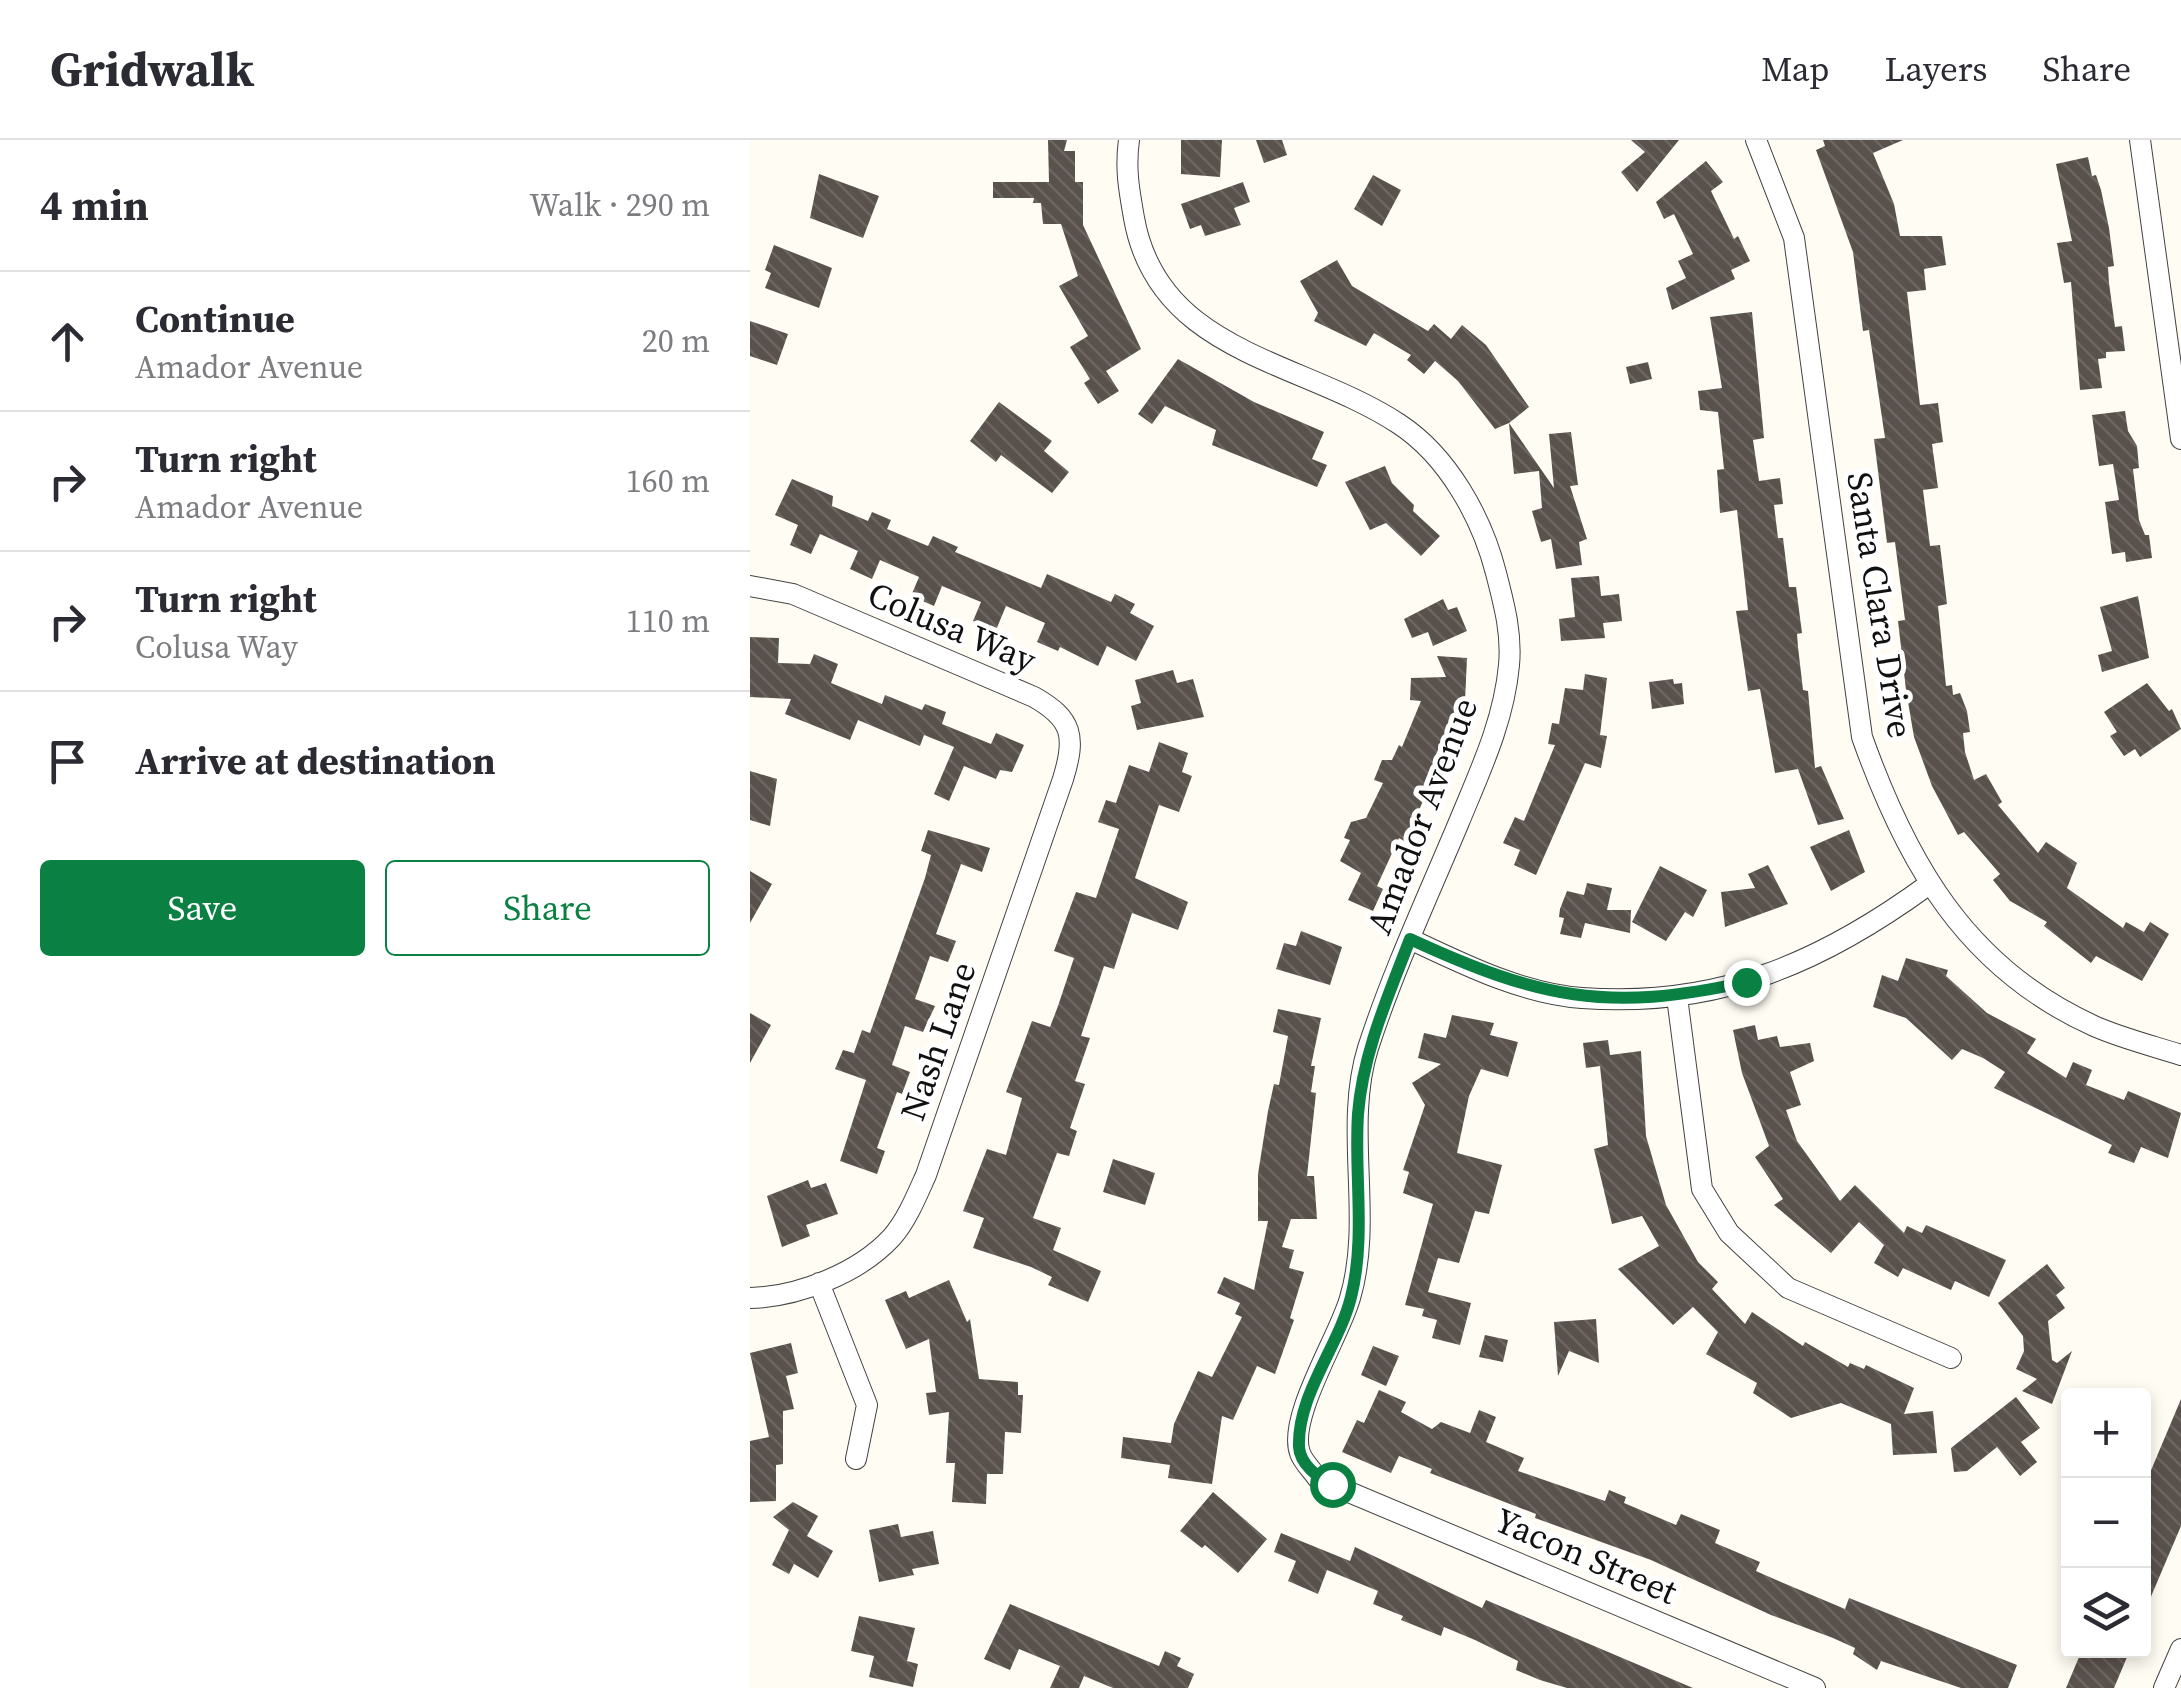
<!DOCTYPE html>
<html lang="en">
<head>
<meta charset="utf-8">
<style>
	body { margin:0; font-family:"Source Serif 4",serif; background:#f7f7f7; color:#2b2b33 }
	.controls { position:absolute; right:30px; bottom:30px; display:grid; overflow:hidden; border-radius:10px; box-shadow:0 5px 15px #0003 }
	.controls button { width:90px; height:90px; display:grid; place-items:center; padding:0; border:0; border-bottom:2px solid #e1e1e2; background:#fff; color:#2b2b33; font:50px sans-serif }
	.stop { position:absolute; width:30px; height:30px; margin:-22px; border:8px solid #0b8043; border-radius:50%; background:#fff }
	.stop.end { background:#0b8043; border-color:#fff; box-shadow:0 2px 10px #0008 }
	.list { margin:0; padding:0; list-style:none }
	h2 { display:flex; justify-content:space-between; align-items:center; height:130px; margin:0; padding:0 40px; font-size:42px }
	h2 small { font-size:32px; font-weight:400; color:#7c7c81 }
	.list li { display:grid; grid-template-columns:65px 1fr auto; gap:30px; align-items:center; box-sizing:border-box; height:140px; padding:0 40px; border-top:2px solid #e1e1e2 }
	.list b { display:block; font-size:38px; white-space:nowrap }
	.list p { margin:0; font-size:32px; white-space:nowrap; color:#7c7c81 }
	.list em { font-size:32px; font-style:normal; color:#7c7c81 }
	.actions { display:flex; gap:20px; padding:30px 40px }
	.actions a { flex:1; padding:22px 0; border:2px solid #0b8043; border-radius:10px; text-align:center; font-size:35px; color:#0b8043 }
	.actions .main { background:#0b8043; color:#fff }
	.icon { flex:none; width:55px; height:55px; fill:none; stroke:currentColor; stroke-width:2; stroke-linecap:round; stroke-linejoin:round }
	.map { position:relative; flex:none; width:1431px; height:1548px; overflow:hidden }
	header { display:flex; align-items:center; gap:60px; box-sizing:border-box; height:140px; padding:0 50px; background:#fff; border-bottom:2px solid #e1e1e2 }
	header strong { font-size:48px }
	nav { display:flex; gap:55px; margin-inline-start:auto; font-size:35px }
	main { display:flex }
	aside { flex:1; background:#fff }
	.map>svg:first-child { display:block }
	.building { fill:url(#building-back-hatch) }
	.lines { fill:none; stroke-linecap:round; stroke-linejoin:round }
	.minor-casing { stroke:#434343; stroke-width:22 }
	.minor { stroke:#fff; stroke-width:20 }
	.route { stroke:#0b8043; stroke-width:12 }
	.labels { text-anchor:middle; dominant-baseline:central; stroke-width:10; stroke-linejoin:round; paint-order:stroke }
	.street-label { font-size:35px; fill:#101010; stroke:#fff }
</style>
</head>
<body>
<header>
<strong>Gridwalk</strong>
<nav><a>Map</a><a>Layers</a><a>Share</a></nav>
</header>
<main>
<aside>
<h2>4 min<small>Walk · 290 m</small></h2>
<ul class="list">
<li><svg class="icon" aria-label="ahead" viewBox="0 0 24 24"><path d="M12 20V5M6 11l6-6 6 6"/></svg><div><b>Continue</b><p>Amador Avenue</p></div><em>20 m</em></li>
<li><svg class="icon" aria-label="right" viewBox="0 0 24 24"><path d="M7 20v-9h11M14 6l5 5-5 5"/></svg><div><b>Turn right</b><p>Amador Avenue</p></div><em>160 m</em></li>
<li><svg class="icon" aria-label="right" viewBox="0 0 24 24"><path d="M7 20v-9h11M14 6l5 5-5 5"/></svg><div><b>Turn right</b><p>Colusa Way</p></div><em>110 m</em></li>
<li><svg class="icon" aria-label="arrive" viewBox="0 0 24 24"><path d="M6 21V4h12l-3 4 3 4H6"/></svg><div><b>Arrive at destination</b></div></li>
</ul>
<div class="actions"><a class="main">Save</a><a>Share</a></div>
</aside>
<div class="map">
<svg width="1431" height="1548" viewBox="0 0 1431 1548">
	<defs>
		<pattern id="building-back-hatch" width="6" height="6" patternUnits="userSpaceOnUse" patternTransform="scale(2.5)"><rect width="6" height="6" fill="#59514b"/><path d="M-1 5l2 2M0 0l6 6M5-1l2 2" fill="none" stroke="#6c6561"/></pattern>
	</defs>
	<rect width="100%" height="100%" fill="#fffdf3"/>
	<path class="building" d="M298 0H317L314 11H325V42H333V85L391 209 356 231 369 251 348 264 334 243 340 239 320 207 338 196 309 146 328 136 311 84H293L291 63H283L284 58H243V42H299Z
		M431 0H472L470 37 431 34Z
		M506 0H532L537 15 514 23Z
		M881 0H929L887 52 871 32 895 12Z
		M1073 0H1153L1123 13 1144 64 1150 96H1192L1196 125 1174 129 1176 150 1157 152 1170 265 1188 263 1193 302 1182 304 1188 348 1173 350 1180 406 1190 405 1197 464 1188 466 1196 546 1202 545 1203 555 1210 553 1217 571 1220 592 1213 593 1215 612 1224 640 1236 634 1252 662 1248 665 1288 713 1296 702 1327 723 1317 748 1373 788 1376 782 1394 792 1400 782 1419 794 1392 841 1346 816 1341 823 1294 786 1297 782 1260 761 1243 740 1250 734 1214 692 1208 695 1182 646 1164 597 1156 550 1148 481 1155 480 1145 402 1137 403 1124 299 1135 298 1119 190 1113 191 1103 112 1066 10 1075 6Z
		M1338 17 1342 36 1346 35 1351 50 1359 88 1364 126 1358 127 1359 143 1365 187 1372 186 1375 211 1356 212V218L1348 219 1352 248 1330 250 1321 142 1314 143 1307 103 1322 101 1306 24Z
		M956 21 973 42 961 51 984 99 988 96 1000 121 981 130 985 139 922 170 916 148 936 138 928 121 943 114 924 74 914 79 906 62Z
		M69 34 129 56 113 98 60 78Z
		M623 35 651 50 632 86 604 69Z
		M493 42 500 62 484 68 491 85 455 96 451 85 440 89 431 64Z
		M24 105 82 128 69 168 15 148 21 133 15 130Z
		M587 120 602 146 678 191 684 184 701 199 712 185 736 205 779 267 759 283 804 348 799 294 821 292 828 345 820 346 837 399 829 402 832 425 806 429 801 399 791 402 782 371 792 368 789 331 764 334 759 283 745 289 708 241 685 221 674 234 657 220 661 215 624 193 616 206 564 181 568 173 550 141Z
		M1002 172 1014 298 1003 300 1009 341 1030 338 1033 364 1024 365 1028 398H1033L1039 447H1046L1052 493 1047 494 1048 507 1053 550 1058 551 1065 628 1071 626 1094 679 1068 685 1048 629 1025 633 1010 549 998 551 986 471 998 470 987 370 970 373 967 330 974 329 968 272 950 270 948 251 972 248 960 177Z
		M0 181 38 194 27 225 0 216Z
		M428 219 504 262 574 292 562 319 577 325 567 347 462 305 466 290 415 266 402 284 388 274Z
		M898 222 902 239 880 244 876 227Z
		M249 262 302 301 294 311 319 332 302 353 251 315 246 322 220 301Z
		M1375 271 1378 291 1387 306 1389 328 1383 329 1389 380 1395 395H1399L1402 418 1376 422 1375 412 1362 414 1355 362 1369 360 1363 324 1349 326 1342 275Z
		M635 326 642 343 664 365 663 371 690 396 671 416 636 383 620 390 595 342Z
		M42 339 83 356 82 366 118 381 122 372 141 380 137 389 178 406 183 396 208 407 205 412 284 445 291 448 297 434 361 462 365 454 385 464 380 473 404 486 386 521 357 506 348 526 310 507 308 511 287 502 295 483 256 466 246 490 223 481 231 462 192 446 184 466 161 456 169 437 130 420 122 439 100 429 108 411 70 394 61 414 40 405 48 385 25 375Z
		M849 436 851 456 869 454 872 481 853 483 855 498 811 501 809 479 825 477 821 438Z
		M1388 456 1399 518 1352 532 1348 515 1362 511 1350 467Z
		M693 459 698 470 707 467 717 491 683 506 678 492 662 498 654 479Z
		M0 497 29 498 28 523 60 524 64 514 88 524 81 543 132 564 135 555 172 570 175 564 196 572 192 584 241 604 246 593 274 605 262 632 250 630 246 639 214 626 199 661 184 654 204 607 174 595 170 606 108 580 100 600 35 574 41 559 0 557Z
		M687 516 717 518 714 583 708 570 707 581H701L683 621 688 623 666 678 654 701 649 698 627 746 633 749 623 771 598 760 611 733 590 721 600 700 594 698 601 682 616 678 633 643 624 640 632 620H642L649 605 652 607 671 561 660 560 661 538 696 537Z
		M423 530 427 543 443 539 454 577 387 590 381 566 391 563 385 540Z
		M835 534 857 538 850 595 857 596 851 628 835 623 786 735 764 725 770 710 753 703 765 677 774 681 805 605 798 604 802 583 809 584 815 548 833 550Z
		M923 539 924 544 932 543 934 564 902 569 899 542Z
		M1397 543 1419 571 1422 569 1431 589 1390 617 1385 609 1374 616 1360 596 1367 592 1354 572Z
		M409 602 438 613 432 632 442 636 429 672 409 665 385 738 438 762 428 790 382 773 364 829 354 826 331 896 340 898 325 941 335 944 320 988 327 991 319 1016 307 1013 283 1078 311 1088 303 1110 351 1131 338 1162 298 1145 302 1137 281 1127 223 1108 234 1078 213 1071 237 1009 256 1015 272 958 256 952 282 881 300 887 308 866 324 818 304 811 326 752 346 758 369 689 348 682 356 660 366 663 379 625 399 632Z
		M0 631 27 639 20 686 0 680Z
		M178 690 240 708 232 732 211 724 186 794 206 801 198 822 180 816 165 859 185 866 173 892 155 886 142 925 160 932 152 954 147 952 127 1008 135 1011 127 1034 90 1021 116 940 85 929 93 910 104 913 112 890 120 893 175 738 181 715 171 711Z
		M1099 690 1115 732 1081 751 1060 707Z
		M1018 725 1038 764 975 787 971 752 1005 748 998 734Z
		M910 726 957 750 943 777 935 772 916 801 882 782Z
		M0 731 22 744 0 783Z
		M837 743 862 748 857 770H881L880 793 835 783 831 798 810 794 814 778 809 777 810 769 817 751 834 755Z
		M551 791 592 807 580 845 526 829 534 803 546 806Z
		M1156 818 1198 830 1196 836 1237 873 1286 899 1277 913 1316 938 1323 922 1342 930 1336 945 1374 960 1378 951 1431 973 1418 1018 1391 1007 1384 1023 1358 1013 1362 1005 1244 948 1255 932 1233 918 1212 909 1202 920 1156 878 1123 867 1132 835 1148 841Z
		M528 869 571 878 561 926H565L561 952 566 953 557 1036H564L567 1079H541L532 1107 544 1110 539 1128 554 1132 540 1178 544 1180 525 1234 507 1226 483 1280 472 1276 462 1344 418 1338 420 1325 371 1318 373 1297 421 1303 424 1284 448 1231 462 1237 492 1177 485 1174 490 1163 467 1153 474 1137 504 1150 518 1081H508V1034L518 971 524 944 529 945 538 896 523 892Z
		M0 873 21 885 0 923Z
		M702 875 744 883 740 895 768 902 758 937 731 929 719 956 707 1013 752 1025 739 1074 725 1071 709 1123 688 1118 678 1152 721 1163 710 1205 682 1198 687 1180 672 1176 674 1169 655 1165 683 1064 653 1053 659 1032 653 1030 675 965 662 943 691 924 668 918 674 893 696 898Z
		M1005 885 1008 900 1027 896 1030 907 1060 903 1064 921 1040 932 1051 965 1036 970 1047 1001 1090 1061 1105 1045 1154 1093 1157 1086 1172 1093 1176 1085 1256 1120 1239 1157 1205 1141 1201 1150 1153 1128 1148 1137 1124 1123 1134 1105 1109 1082 1081 1113 1024 1065 1033 1059 1005 1017 1019 1006 992 933 983 890Z
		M858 900 860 915 891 911 896 996 916 1065 948 1122 968 1142 962 1149 995 1184 1002 1172 1053 1206 1055 1202 1098 1227 1100 1223 1114 1229 1116 1225 1164 1248 1154 1274 1183 1271 1187 1313 1143 1315 1141 1284 1091 1263 1041 1278 1003 1253 1007 1243 956 1214 968 1192 943 1167 923 1185 868 1129 909 1106 892 1076 862 1084 844 1009 858 1005 850 926 836 928 833 903Z
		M363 1019 405 1033 395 1065 353 1052Z
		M58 1040 61 1048 76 1043 88 1074 56 1085 60 1096 32 1107 17 1056Z
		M1297 1124 1315 1148 1306 1155 1315 1168 1298 1181 1302 1220 1307 1223 1322 1211 1302 1264 1272 1251 1287 1239 1266 1229 1274 1211 1273 1196 1248 1163Z
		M199 1140 217 1182 220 1179 229 1239 268 1242V1255H273L271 1293 255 1292 253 1334H237L236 1364 202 1362 205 1323H196L199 1272 179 1275 176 1253 186 1252 179 1199 156 1209 135 1160 156 1151 159 1158Z
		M846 1179 849 1223 819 1211 808 1236 804 1182Z
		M735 1195 758 1200 753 1222 729 1217Z
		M41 1203 48 1233 36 1236 44 1269 33 1271V1324L26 1325V1361L0 1362V1301L19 1297 0 1213Z
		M623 1206 649 1216 636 1246 611 1235Z
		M629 1250 656 1262 651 1272 682 1289 691 1282 720 1293 729 1270 746 1277 736 1302 774 1318 768 1331 855 1361 859 1350 876 1357 874 1363 926 1385 931 1374 970 1390 965 1403 1010 1422 1006 1431 1024 1439 1095 1469 1099 1458 1267 1525 1258 1548H1211L1131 1521 1127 1530 1103 1514 1105 1508 1083 1498 1021 1475 901 1420 785 1378 786 1374 680 1333 682 1329 649 1316 641 1333 592 1312 607 1280 614 1283Z
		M1266 1257 1290 1288 1271 1302 1287 1322 1270 1336 1247 1307 1217 1331 1204 1332 1201 1308Z
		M1431 1259V1386L1394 1473V1347Z
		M463 1352 517 1399 488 1433 455 1405 452 1408 430 1391Z
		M43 1362 68 1376 57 1396 83 1411 68 1438 44 1424 39 1434 22 1425 39 1390 23 1377Z
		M148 1384 151 1397 183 1391 189 1424 162 1429 164 1435 129 1442 119 1390Z
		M531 1393 600 1421 605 1407 732 1468 736 1460 943 1548H817L790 1540 766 1530 768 1521 725 1500 694 1487 691 1496 651 1480 653 1476 623 1464 628 1451 577 1430 568 1454 538 1441 546 1421 524 1412Z
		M260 1464 409 1526 415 1511 431 1518 427 1526 444 1534 438 1548H363L334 1536 329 1548H300L310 1526 269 1509 260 1530 234 1519Z
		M109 1476 165 1488 157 1521 168 1524 163 1547 119 1537 124 1516 101 1511Z
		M1332 1510H1380L1364 1548H1316Z"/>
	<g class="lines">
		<g class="minor-casing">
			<path id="minor" d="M379 0C375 28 379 50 384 78 408 214 552 220 649 284 698 316 732 378 746 433 754 464 762 493 759 525 754 581 730 631 709 682 678 756 643 831 618 908 593 988 624 1078 600 1158 590 1195 537 1278 550 1313 553 1322 563 1331 568 1339L1065 1548
				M1006 0 1044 98 1112 597C1157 723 1216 828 1344 886 1371 898 1403 906 1431 915
				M1390 0 1431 299
				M0 446 43 454 284 557C323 579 326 597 313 639L176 1035C167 1055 157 1080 142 1097 109 1133 48 1157 0 1158
				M660 799C713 824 773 854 832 858 968 868 1071 823 1178 745
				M927 857 952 1049 979 1093 1038 1148 1201 1218
				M69 1143 117 1265 106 1319
				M1414 1548 1431 1509"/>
		</g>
		<use href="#minor" class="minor"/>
	</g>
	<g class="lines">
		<path class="route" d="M582 1344C568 1338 550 1324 549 1307 547 1255 589 1206 601 1157 616 1098 604 1034 608 974 613 912 638 857 660 799 788 858 857 873 996 842"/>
	</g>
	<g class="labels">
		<g class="street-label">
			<text transform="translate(1130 465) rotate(81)">Santa Clara Drive</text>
			<text transform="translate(202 487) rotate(23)">Colusa Way</text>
			<text transform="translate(672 676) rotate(-69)">Amador Avenue</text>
			<text transform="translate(188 901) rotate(-71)">Nash Lane</text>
			<text transform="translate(836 1416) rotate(23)">Yacon Street</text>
		</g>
	</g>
</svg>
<div class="controls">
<button>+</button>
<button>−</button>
<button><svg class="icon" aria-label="layers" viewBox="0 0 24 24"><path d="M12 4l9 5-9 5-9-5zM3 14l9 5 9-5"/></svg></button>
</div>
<div class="stop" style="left:582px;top:1344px"></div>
<div class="stop end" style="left:996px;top:842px"></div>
</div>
</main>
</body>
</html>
